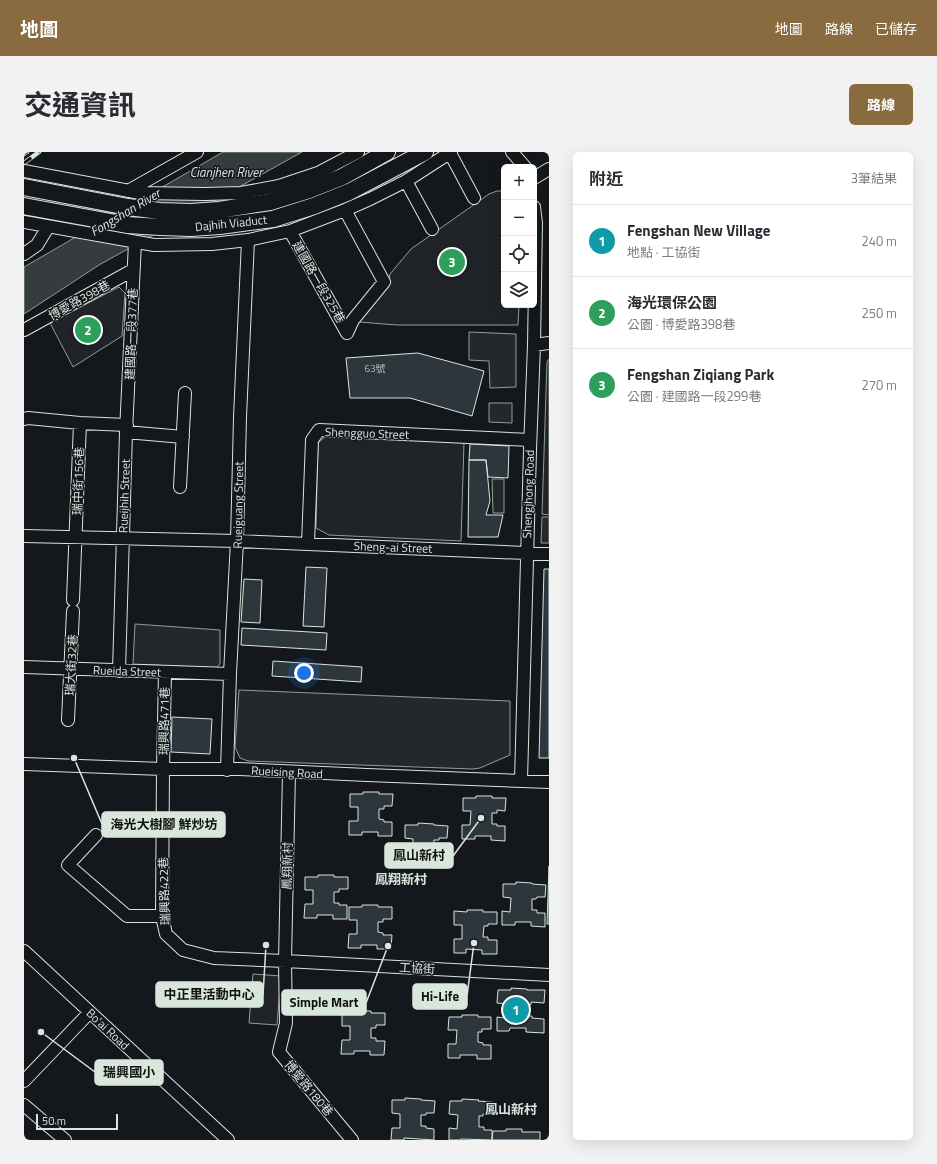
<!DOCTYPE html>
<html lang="zh-TW">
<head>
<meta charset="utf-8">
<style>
	body { margin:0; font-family:"Titillium Web","Noto Sans TC",sans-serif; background:#f2f2f3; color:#2b2b33 }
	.controls { position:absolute; right:12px; top:12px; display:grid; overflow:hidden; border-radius:6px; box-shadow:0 4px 16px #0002 }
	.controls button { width:36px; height:36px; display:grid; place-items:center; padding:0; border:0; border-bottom:1px solid #e1e1e2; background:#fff; color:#2b2b33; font:20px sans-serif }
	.scale { position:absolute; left:12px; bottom:10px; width:82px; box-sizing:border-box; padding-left:4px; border:2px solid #d8e6dc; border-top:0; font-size:11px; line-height:14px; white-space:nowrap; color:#d8e6dc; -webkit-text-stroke:3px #14181c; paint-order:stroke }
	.you { position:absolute; left:280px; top:521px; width:14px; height:14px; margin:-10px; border:3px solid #fff; border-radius:50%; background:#1a73e8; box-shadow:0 0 0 6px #1a73e833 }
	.badge { display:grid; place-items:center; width:26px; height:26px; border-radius:50%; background:#8a6a3f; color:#fff; font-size:13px; font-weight:700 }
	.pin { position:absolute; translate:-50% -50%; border:2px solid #fff; box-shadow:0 1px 4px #0006 }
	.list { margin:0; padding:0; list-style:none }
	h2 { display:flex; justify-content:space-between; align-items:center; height:52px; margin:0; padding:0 16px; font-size:17px }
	h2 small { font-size:13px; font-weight:400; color:#7c7c81 }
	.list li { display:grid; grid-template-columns:26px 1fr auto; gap:12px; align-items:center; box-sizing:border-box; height:72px; padding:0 16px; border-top:1px solid #e1e1e2 }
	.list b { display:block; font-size:15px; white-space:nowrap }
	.list p { margin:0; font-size:13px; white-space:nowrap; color:#7c7c81 }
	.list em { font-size:13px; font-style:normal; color:#7c7c81 }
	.icon { flex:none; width:22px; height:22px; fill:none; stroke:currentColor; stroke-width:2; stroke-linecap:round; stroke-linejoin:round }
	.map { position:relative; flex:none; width:525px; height:988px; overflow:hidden; border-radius:6px }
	header { display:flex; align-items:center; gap:24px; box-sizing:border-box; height:56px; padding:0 20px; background:#8a6a3f; color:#fff }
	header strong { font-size:19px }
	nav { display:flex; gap:22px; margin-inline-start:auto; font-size:14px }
	.intro { display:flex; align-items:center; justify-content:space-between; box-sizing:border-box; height:96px; padding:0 24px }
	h1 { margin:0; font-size:28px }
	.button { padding:10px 18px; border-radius:6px; background:#8a6a3f; color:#fff; font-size:14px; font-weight:700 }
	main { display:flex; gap:24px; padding:0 24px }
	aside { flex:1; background:#fff; border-radius:6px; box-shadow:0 4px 16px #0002 }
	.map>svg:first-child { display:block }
	.green { fill:#202428; stroke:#939e99 }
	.parking { fill:#24282b; stroke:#939e99 }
	.water { fill:#363b3e; stroke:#939e99 }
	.building { fill:#2c363c; stroke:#d8e6dc }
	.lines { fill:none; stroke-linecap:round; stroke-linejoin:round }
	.minor-casing { stroke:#d8e6dc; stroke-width:14 }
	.major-casing { stroke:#d8e6dc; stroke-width:18 }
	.minor { stroke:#14181c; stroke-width:12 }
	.major { stroke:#14181c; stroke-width:16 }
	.rail-casing { stroke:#d8e6dc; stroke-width:4.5 }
	.rail { stroke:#14181c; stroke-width:3; stroke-dasharray:9; stroke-linecap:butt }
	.labels { text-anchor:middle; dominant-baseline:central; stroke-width:3; stroke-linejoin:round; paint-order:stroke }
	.number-label { font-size:10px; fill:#adbab4 }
	.street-label { font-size:12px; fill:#d8e6dc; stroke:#14181c }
	.water-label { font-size:13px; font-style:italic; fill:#d8e6dc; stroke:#14181c }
	.neighbourhood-label { font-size:13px; font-weight:bold; fill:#d8e6dc; stroke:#14181c }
	.leader { fill:none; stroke:#d8e6dc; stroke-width:1.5 }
	.callout-dot { fill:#d8e6dc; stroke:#14181c; stroke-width:1.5 }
	.callout { fill:#d8e6dc; stroke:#d8e6dc; stroke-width:1.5 }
	.callout-label { font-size:13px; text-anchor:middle; font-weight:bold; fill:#111 }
</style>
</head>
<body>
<header>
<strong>地圖</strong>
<nav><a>地圖</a><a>路線</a><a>已儲存</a></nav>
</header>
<div class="intro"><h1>交通資訊</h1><a class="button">路線</a></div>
<main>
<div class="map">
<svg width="525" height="988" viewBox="0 0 525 988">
	<rect width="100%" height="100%" fill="#14181c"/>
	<path class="green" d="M473 39H480V153H495L494 173H373L335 170 364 133 366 122 387 97 465 42Z
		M95 135 101 141 98 184 49 215 26 171Z
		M525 207V363L518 362 523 210Z
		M302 284 440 290 437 389 305 383 292 376 294 291Z
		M229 822 257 824 253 873 225 871Z"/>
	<path class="parking" d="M445 180 492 182V235L466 236 465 209 445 208Z
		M465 251H488V271L465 270Z
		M468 327H480V361H469Z
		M518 365H525V391H517Z
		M111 472 196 478V512L192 516 109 512Z
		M215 538 486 549V603L456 616 449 617 224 609 216 606 211 595Z"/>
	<path class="water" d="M199 0H278L75 113 0 162V115Z"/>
	<path class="building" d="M394 201 460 219 448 264 386 246H326L322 206Z
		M446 292 485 294 484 326 464 325 462 308H445Z
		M445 308H462L466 349 462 363H479L474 385H444Z
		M282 415 303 416 300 475 279 474Z
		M520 417H525V606H515Z
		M220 427 238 428 236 471 217 470Z
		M218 476 303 481 302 498 217 493Z
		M249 509 338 515 337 530 248 524Z
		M148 565 188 567 186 602 147 600Z
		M339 640H355V642H369L368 654H360V657H355V667L360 668V670H368V684H354V680H338V683H325V669H334V655H326V642H339Z
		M452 644H468V646H482L481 659 473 658V661H468V672H473V674H481V689L467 688V684H451V687H438V673H446L447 659H439V646H452Z
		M394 671 410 672V673L424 674 423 686H415V688H410V699H415V702H423V716H409V712L393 711V715L380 714 381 701H389V687L381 686V673H394Z
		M525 714V772H523Z
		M294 723H310V725H324V737H315V740H310V751H315V753H323V767H309V763H293V766H280L281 752H289V738H281V725H294Z
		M492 730 508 731V732L522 733 521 745H513L512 747H508V758H513V761H521V775L507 774V770H491V773H478V759L486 760 487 746 479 745V732H492Z
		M338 753H354V755H368V767H359V770H354V780L359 781V783H368L367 797H353V793H337V796H324L325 782H333V768H325V755H338Z
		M443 758H459V760H473V772H464V774H460L459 785H464V788H473V802H458V798L442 797V801H430V787H438V773H430V759L443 760Z
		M487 836 503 837V838H521L520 851 507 850V853H503V864H508V866L520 867V881L502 880V876H486L485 879H473V865L481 866 482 852 473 851 474 838H487Z
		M331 859H347V861H361V873H352V876H347V886H352V889H361L360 903H346V899H330V902H317L318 888H326V874H318V861H331Z
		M438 863H454V865H467V877H458V880H454V890L459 891V893H467V907H453V903H436V906H424V892H432L433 878H424L425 865H438Z
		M381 946 397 947V948L411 949 410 961H402V963H397V974H402V976L410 977V988L380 986V988H367L368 976H376V962L368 961V948H381Z
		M438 947 455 948 454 949 468 950V962H459V964H455V975H460V978H468V988L437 987V988H425V976L433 977 434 963 425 962 426 949H438Z
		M482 977H498V980H516V988H468L469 979H482Z"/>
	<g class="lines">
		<g class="minor-casing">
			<path id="minor" d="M488 0 501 15
				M426 1 450 46
				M0 19 116 41 181 42 217 41 255 34 294 21 334 0
				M510 26 525 17
				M382 29 408 77
				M104 39 173 0
				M321 58 360 130 329 168 323 181
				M0 70 130 93 188 92 224 88 266 79 321 58 346 47 382 29 427 0
				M266 79 323 181
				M0 102 13 93 24 75
				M0 178 109 118
				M510 193 525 191
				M0 267 4 266 56 271 103 273
				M102 280 159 285
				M156 335 161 241
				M0 384 213 389 525 402
				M284 392 288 288 295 278 506 288
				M49 448 56 271
				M0 515 206 522
				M95 519 102 280 111 90
				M141 521 139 617 138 764 142 782 159 798 190 806 261 809 525 823
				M44 568 49 459
				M0 612 139 617H215L343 623 525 630
				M203 618 206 522 213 389 216 265 224 88
				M265 620 261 809 262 871 255 900 328 988
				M497 628 506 298 510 193 512 71 510 55
				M72 683 44 713 103 764H138
				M0 799 204 988
				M0 929 66 860
				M0 953 41 988"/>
		</g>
		<g class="major-casing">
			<path id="major" d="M0 35 104 55 136 59 167 60 195 58 246 50 285 38 318 25 363 0
				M0 54 103 73 136 75 167 76 196 74 249 67 290 54 325 40 401 0"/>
		</g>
		<use href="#minor" class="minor"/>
		<use href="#major" class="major"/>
		<g class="rail-casing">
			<path id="rail" d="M0 2 3 0
				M0 11 15 0"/>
		</g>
		<use href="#rail" class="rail"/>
	</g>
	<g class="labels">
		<g class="number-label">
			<text x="351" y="216">63號</text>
		</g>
		<g class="street-label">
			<text transform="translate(207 71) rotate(-6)">Dajhih Viaduct</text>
			<text transform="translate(295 130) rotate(60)">建國路一段325巷</text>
			<text transform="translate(55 148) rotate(-29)">博愛路398巷</text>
			<text transform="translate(107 182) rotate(-88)">建國路一段377巷</text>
			<text transform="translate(343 281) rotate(2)">Shengguo Street</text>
			<text transform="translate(54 329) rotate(-88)">瑞中街156巷</text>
			<text transform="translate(504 342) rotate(-88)">Shengjhong Road</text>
			<text transform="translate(100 344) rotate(-88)">Rueijhih Street</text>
			<text transform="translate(214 353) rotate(-89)">Rueiguang Street</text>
			<text transform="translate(369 395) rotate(2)">Sheng-ai Street</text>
			<text transform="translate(47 513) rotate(-87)">瑞大街32巷</text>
			<text transform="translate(103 519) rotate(2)">Rueida Street</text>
			<text transform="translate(140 569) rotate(-89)">瑞興路471巷</text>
			<text transform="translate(263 620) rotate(3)">Rueising Road</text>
			<text transform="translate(263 714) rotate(-89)">鳳翔新村</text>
			<text transform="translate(140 739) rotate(-92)">瑞興路422巷</text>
			<text transform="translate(393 816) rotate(3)">工協街</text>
			<text transform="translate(84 877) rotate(43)">Bo'ai Road</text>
			<text transform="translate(285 936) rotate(50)">博愛路180巷</text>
		</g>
		<g class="water-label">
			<text x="202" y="20">Cianjhen River</text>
			<text transform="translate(101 60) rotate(-31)">Fongshan River</text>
		</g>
		<g class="neighbourhood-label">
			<text x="377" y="727">鳳翔新村</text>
			<text x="487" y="957">鳳山新村</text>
		</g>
	</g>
	<path class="leader" d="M50 606L78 672M457 666L429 704M242 793L239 843M450 791L443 844M364 794L342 851M17 880L71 920"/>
	<g class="callout-dot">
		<circle cx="50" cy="606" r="4"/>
		<circle cx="457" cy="666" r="4"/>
		<circle cx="242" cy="793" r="4"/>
		<circle cx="450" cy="791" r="4"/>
		<circle cx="364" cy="794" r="4"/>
		<circle cx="17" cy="880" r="4"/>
	</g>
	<g class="callout">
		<rect x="78" y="660" width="123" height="25" rx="4"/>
		<rect x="361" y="691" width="68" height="25" rx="4"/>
		<rect x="132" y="830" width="107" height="25" rx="4"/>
		<rect x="389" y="832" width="54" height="25" rx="4"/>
		<rect x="258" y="838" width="84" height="25" rx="4"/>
		<rect x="71" y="908" width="68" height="25" rx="4"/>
	</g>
	<g class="callout-label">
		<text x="140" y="677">海光大樹腳 鮮炒坊</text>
		<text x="395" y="708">鳳山新村</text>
		<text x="185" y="847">中正里活動中心</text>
		<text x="416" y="849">Hi-Life</text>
		<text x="300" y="855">Simple Mart</text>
		<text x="105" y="925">瑞興國小</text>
	</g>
</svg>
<div class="controls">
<button>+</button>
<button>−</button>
<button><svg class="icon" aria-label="locate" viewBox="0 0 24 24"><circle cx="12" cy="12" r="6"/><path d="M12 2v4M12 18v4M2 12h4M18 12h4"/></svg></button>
<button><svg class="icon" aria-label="layers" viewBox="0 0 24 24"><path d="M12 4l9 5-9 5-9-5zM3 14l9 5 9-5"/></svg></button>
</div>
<div class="scale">50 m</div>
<div class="you"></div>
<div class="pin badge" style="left:492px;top:858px;background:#0f9aa8">1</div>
<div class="pin badge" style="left:64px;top:178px;background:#2e9e5b">2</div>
<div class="pin badge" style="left:428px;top:110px;background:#2e9e5b">3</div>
</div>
<aside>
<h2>附近<small>3筆結果</small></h2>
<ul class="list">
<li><span class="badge" style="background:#0f9aa8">1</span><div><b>Fengshan New Village</b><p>地點 · 工協街</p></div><em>240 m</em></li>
<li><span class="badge" style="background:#2e9e5b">2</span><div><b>海光環保公園</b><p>公園 · 博愛路398巷</p></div><em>250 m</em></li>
<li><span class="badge" style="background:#2e9e5b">3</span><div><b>Fengshan Ziqiang Park</b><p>公園 · 建國路一段299巷</p></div><em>270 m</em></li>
</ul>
</aside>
</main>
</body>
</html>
